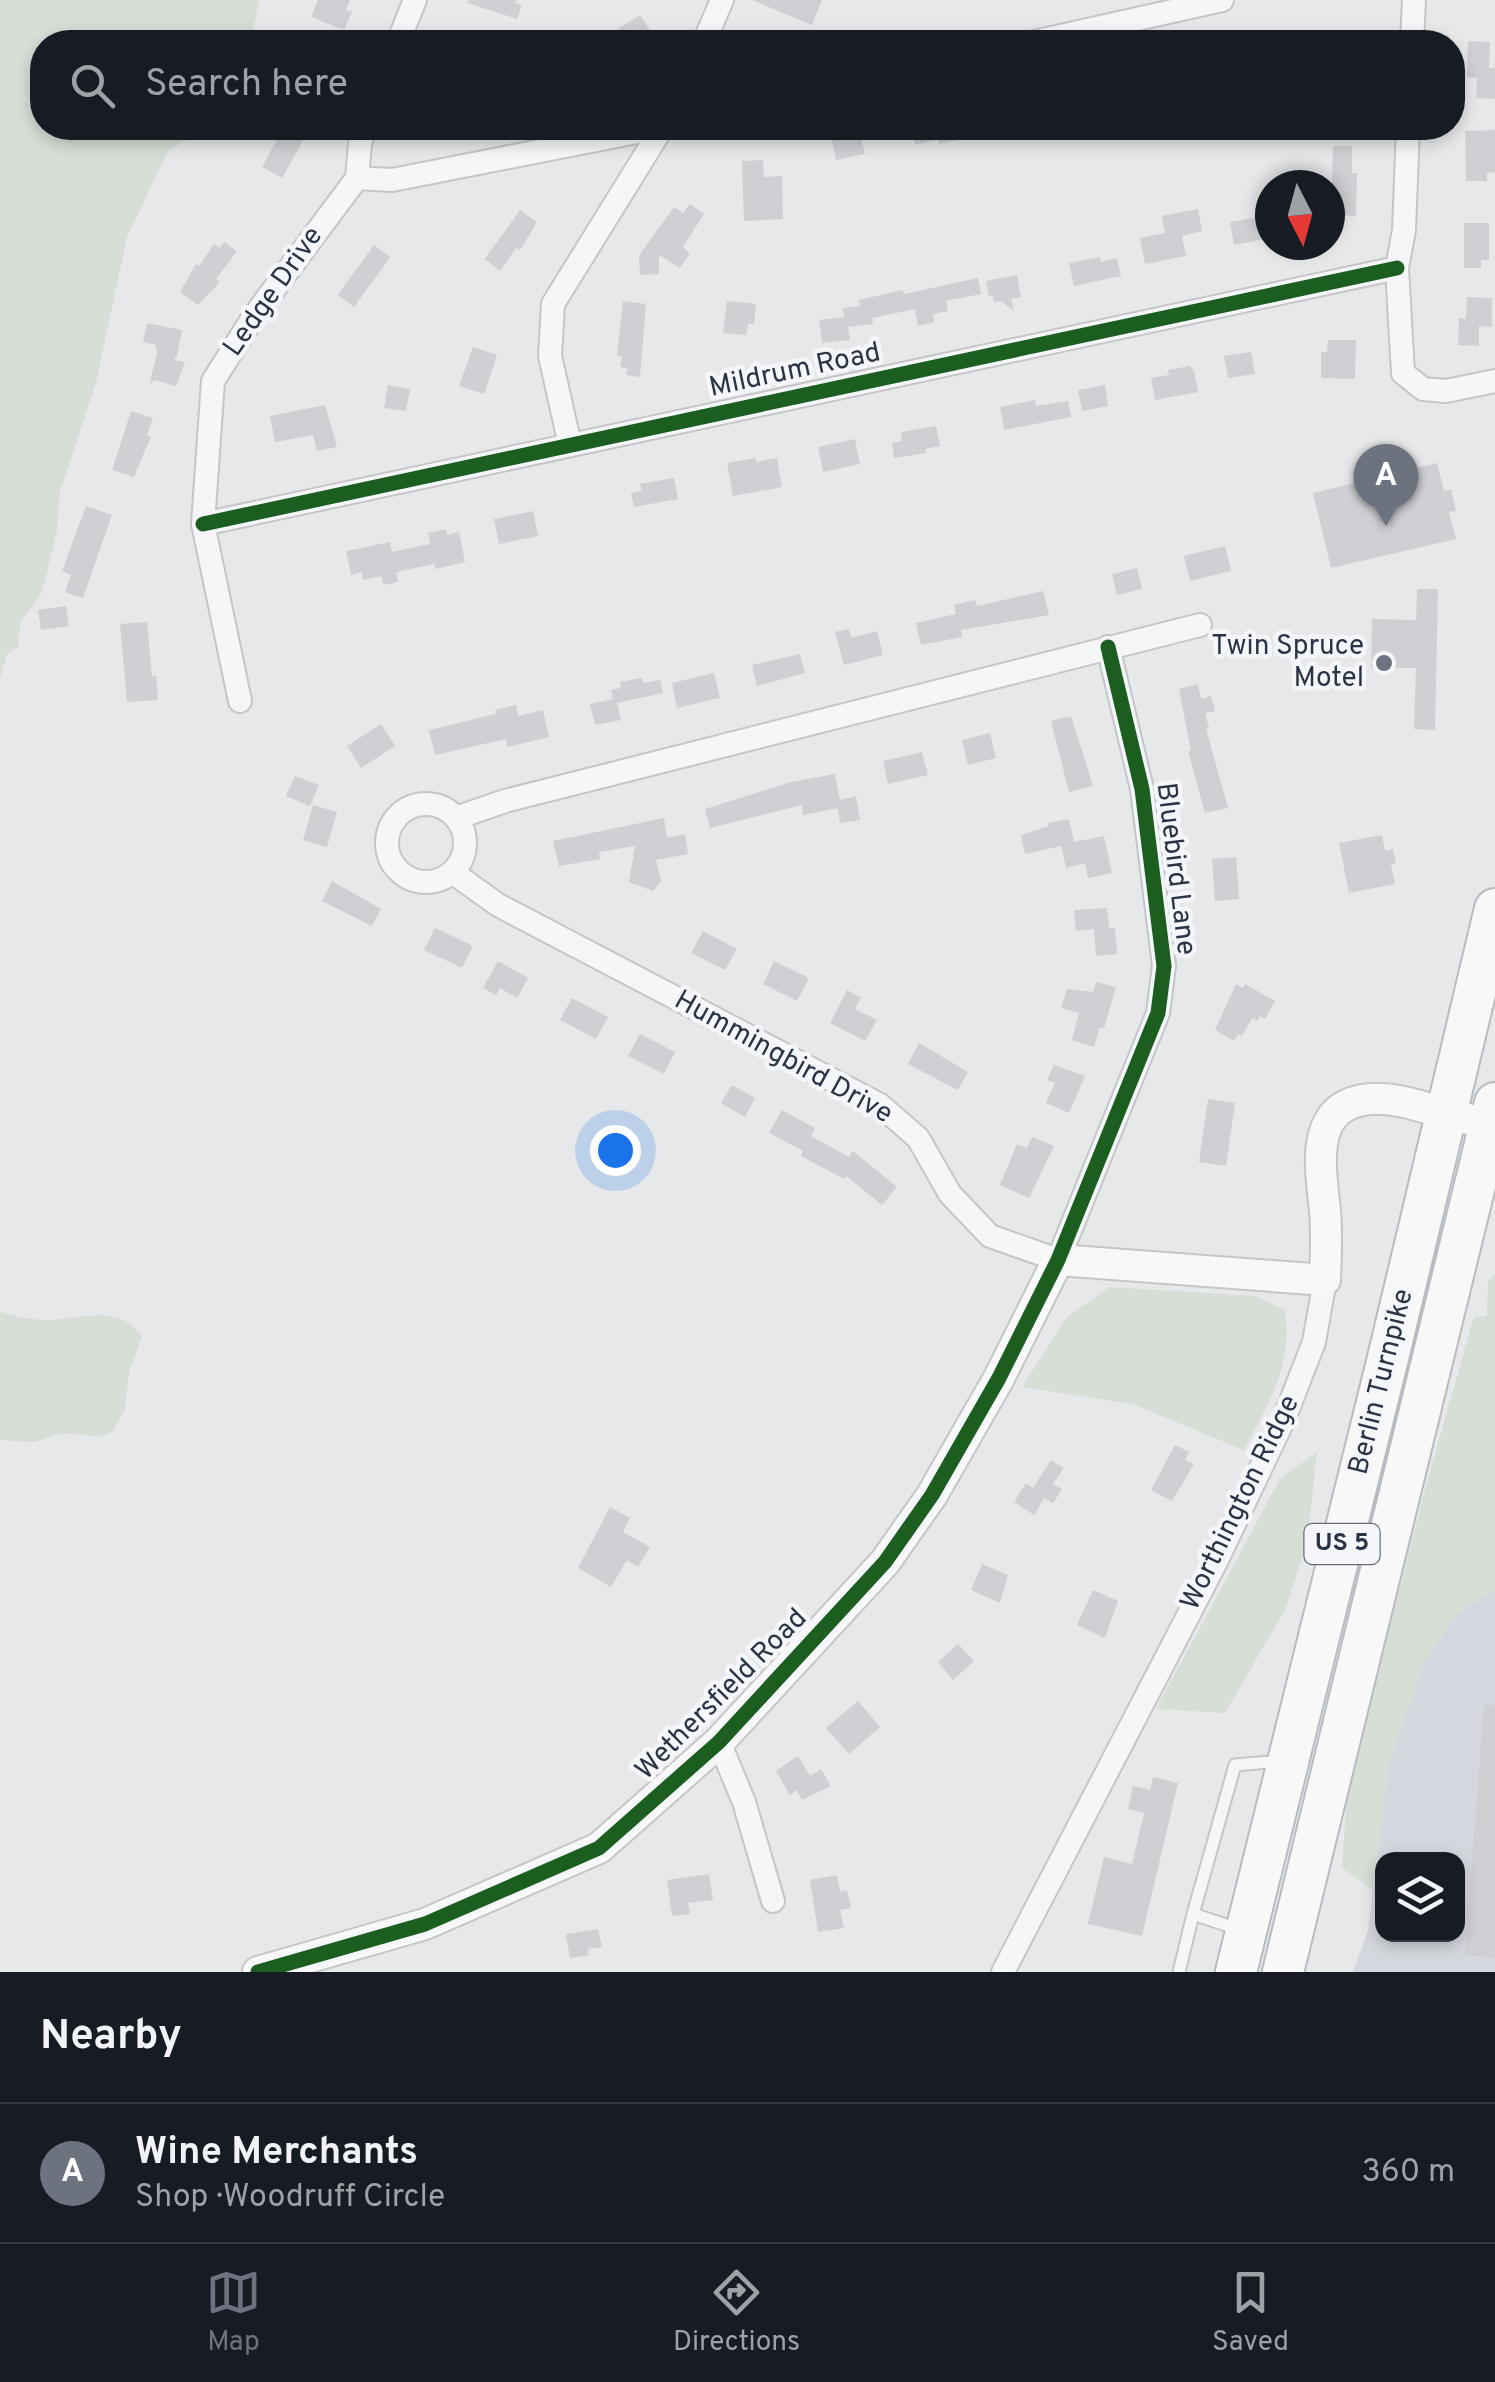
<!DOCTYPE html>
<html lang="en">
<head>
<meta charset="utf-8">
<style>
	body { margin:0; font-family:Overpass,sans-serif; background:#20242c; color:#f1f3f6 }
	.controls { position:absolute; right:30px; bottom:30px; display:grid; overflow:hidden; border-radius:20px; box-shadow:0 5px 15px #0003 }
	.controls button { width:90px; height:90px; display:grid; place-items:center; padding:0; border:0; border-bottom:2px solid #363941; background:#171b24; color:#f1f3f6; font:50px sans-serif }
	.compass { position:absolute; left:1255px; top:170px; width:90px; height:90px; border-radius:50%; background:#171b24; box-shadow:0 5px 15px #0003; rotate:174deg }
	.you { position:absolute; left:615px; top:1150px; width:35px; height:35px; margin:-25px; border:8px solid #fff; border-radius:50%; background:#1a73e8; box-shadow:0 0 0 15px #1a73e833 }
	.badge { display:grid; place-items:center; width:65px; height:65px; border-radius:50%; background:#6c737f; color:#fff; font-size:32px; font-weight:700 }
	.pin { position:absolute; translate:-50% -82px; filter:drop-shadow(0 2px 5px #0008) }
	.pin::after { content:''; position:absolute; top:52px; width:35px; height:30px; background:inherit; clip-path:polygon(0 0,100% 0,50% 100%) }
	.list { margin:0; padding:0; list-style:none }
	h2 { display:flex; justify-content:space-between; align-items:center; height:130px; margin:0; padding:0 40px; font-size:42px }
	h2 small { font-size:32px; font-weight:400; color:#9ea1a6 }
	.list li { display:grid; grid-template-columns:65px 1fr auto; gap:30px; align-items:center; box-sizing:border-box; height:140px; padding:0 40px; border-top:2px solid #363941 }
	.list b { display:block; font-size:38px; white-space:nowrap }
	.list p { margin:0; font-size:32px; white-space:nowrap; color:#9ea1a6 }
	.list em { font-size:32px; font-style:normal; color:#9ea1a6 }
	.icon { flex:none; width:55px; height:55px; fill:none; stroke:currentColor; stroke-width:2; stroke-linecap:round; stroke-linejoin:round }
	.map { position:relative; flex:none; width:1495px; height:1972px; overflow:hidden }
	.search { position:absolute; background:#171b24; box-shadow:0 5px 15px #0003; left:30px; right:30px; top:30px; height:110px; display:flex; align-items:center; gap:25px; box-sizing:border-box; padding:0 35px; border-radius:40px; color:#9ea1a6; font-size:38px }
	.sheet { height:270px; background:#171b24 }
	nav { display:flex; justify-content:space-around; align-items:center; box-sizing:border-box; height:140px; border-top:2px solid #363941; background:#171b24; font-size:28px; color:#9ea1a6 }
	nav a { display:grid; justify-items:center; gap:5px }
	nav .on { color:#6c737f }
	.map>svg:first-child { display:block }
	.built { fill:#d4d7dd; fill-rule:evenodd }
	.green { fill:#d6ded6 }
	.building { fill:#ced0d3 }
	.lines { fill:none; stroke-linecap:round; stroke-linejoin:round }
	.lane-casing { stroke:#c4c6c8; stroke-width:15 }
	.street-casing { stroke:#c4c6c8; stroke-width:26 }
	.secondary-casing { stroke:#c4c6c8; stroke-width:34 }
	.highway-casing { stroke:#b8bbbf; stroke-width:44 }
	.lane { stroke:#f5f6f7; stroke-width:11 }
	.street { stroke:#f5f6f7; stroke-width:22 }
	.secondary { stroke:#f8f8f8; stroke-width:30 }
	.highway { stroke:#f8f8f8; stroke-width:40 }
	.cycleway-casing { stroke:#f4f6f9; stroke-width:21 }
	.cycleway { stroke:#1b5e20; stroke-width:15 }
	.poi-dot { fill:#6c737f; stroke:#f4f6f9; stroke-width:4 }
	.labels { text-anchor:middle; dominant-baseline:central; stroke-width:9; stroke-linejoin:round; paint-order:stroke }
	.shield { fill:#f4f6f9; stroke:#676e7b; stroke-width:2.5 }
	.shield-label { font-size:25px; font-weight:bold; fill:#2b3445 }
	.street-label { font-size:28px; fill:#2b3445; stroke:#f4f6f9 }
	.poi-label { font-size:28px; fill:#2b3445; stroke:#f4f6f9; text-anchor:end }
</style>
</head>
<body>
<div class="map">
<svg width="1495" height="1972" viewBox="0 0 1495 1972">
	<rect width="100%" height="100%" fill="#e6e8ea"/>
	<path class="built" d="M1495 1590V1972H1353L1368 1930 1389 1764 1424 1662 1459 1612ZM1382 1860H1458V1934H1382Z"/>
	<path class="green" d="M0 0H260L250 42H42V128H206L168 151 127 237 96 383 60 492 57 530 42 592 20 623 18 647 7 654 0 679Z
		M1495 1274V1590L1459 1612 1424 1662 1389 1764 1373 1890 1342 1868 1347 1793 1427 1482 1474 1317 1487 1316 1488 1281Z
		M1110 1287 1256 1296 1285 1310C1293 1367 1269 1401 1244 1450L1132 1404 1022 1387 1067 1317Z
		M0 1312C16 1316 30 1320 47 1320 81 1319 118 1303 142 1336L129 1372 125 1409 113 1431 101 1437 62 1433 34 1442 0 1440Z
		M1317 1452 1307 1543 1285 1610 1225 1713 1156 1709 1280 1479Z"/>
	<path class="building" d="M318 0H350L346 10 352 12 344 30 311 17Z
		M468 0H516L515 3 522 5 517 19 468 3Z
		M752 0H822L812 25Z
		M640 15 650 30 632 42H597Z
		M1468 41 1490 42 1489 68H1495V99L1476 98 1477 78 1467 77Z
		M911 128H986L987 134 939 144 938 140 915 145Z
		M282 130 303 141 282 178 262 167Z
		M1495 130V172L1487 173V181H1466L1465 131Z
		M860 133 865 154 836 160 832 140Z
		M1333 146H1352V173H1357L1356 216 1331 215Z
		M763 160 764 177 782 176 783 219 744 221 742 161Z
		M690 204 704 214 683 247 690 253 680 268 659 255V274L640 275 639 256 653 236 674 207 683 213Z
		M1198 209 1202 231 1182 236 1186 256 1145 264 1140 238 1165 233 1162 216Z
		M520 210 537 222 520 250 516 248 500 271 485 259Z
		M1270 215V238L1234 245 1230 222Z
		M1464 223H1489V260H1481V268H1464Z
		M224 242 237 251 216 279 220 282 198 305 180 292 196 264 199 266 214 244 220 248Z
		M374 245 390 257 354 307 338 295Z
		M1100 257 1101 262 1117 258 1121 276 1074 286 1069 263Z
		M1017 275 1021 297 1011 299 1014 311 1001 301 994 302 993 295 989 296 986 281Z
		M978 278 981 294 946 301 948 311 933 314 934 322 918 326 915 309 872 318 873 324 848 327 850 340 822 343 819 320 844 317 843 308 860 306 859 300 903 290 904 294Z
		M1467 297 1492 298V327L1479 326V346L1458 345 1459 318 1466 319Z
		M623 301 646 304 640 377 626 375 627 368 620 367 622 356H617Z
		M727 301 756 304 754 324H748L746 335 723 333Z
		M147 323 182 330 177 356 174 360 185 362 176 386 154 380 149 385 157 354 156 345 143 342Z
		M1328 340H1356L1355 379 1321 378V352H1327Z
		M473 347 497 355 484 394 459 386Z
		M1251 352 1255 374 1228 378 1224 356Z
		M1190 366 1194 371 1198 392 1155 400 1151 378 1169 375 1168 370Z
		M388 385 410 389 406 411 384 408Z
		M1105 385 1108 406 1082 411 1078 390Z
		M1035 400 1036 406 1068 401 1071 417 1004 430 1000 407Z
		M325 405 337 447 317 451 313 435 275 442 270 416Z
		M131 411 153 418 147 435 151 436 134 477 112 470Z
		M936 426 940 446 925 449 926 453 894 458 892 443 902 441 901 432Z
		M855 439 860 464 823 472 818 447Z
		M756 458V462L777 458 782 487 733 496 727 463Z
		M1437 463 1444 491 1451 489 1456 511 1449 512 1456 539 1331 568 1313 493Z
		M674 478 678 499 634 507 631 493 642 491 640 484Z
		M86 506 112 515 83 598 65 592 71 575 62 571Z
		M533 511 538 536 499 544 494 519Z
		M446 529 447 535 459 532 465 562 436 569 434 564 396 572 398 582 383 585 382 576 363 580 362 572 351 575 346 551 390 542 392 552 430 544 428 533Z
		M1225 546 1231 571 1190 581 1184 556Z
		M1137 568 1142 589 1117 595 1112 574Z
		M1417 589H1438L1435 730 1414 729 1416 668H1371L1372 619 1416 620Z
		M1043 591 1049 615 961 630 962 637 921 645 916 623 956 614 954 605 975 600 977 606Z
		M66 606 69 626 41 630 38 610Z
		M147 622 152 676 156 675 158 700 127 702 120 624Z
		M849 629 851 638 877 631 883 655 844 665 835 632Z
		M800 654 805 673 757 686 752 665Z
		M714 673 720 698 677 708 672 683Z
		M642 678 643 683 660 680 663 693 617 703 621 720 595 725 590 704 613 699 611 690 621 688 620 682Z
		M1198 684 1201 699 1211 696 1215 711 1205 713 1209 728 1206 729 1228 808 1205 813 1188 751H1191L1179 689Z
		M516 705 518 716 543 710 549 737 507 747 506 739 435 755 429 730 496 714 495 710Z
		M1071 716 1093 786 1069 792 1051 721Z
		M381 724 395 746 361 768 347 746Z
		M990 733 996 758 968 765 962 740Z
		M922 752 928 775 888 784 883 761Z
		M835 774 840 800 856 796 860 820 840 823 838 808 803 815 802 805 710 828 705 809 791 782Z
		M295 776 319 785 310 806 286 796Z
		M313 805 337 812 327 847 303 840Z
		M664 818 667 838 685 834 688 854 656 860 661 881 653 891 629 882 635 846 599 852 600 859 559 866 553 841Z
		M1069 819 1074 842 1104 836 1112 873 1088 878 1085 863 1066 868 1061 846 1025 854 1021 835 1049 826 1048 823Z
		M1382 835 1385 851 1393 849 1396 863 1391 864 1395 884 1349 893 1339 843Z
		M1236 857 1239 899 1215 901 1212 859Z
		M332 881 381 909 372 926 322 901Z
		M1107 908 1109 928H1115L1117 954 1096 956 1094 929 1076 931 1074 910Z
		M435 928 473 946 462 968 424 950Z
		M703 931 737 949 725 970 691 953Z
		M498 961 528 978 517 998 500 988 496 995 483 988Z
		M774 961 809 978 797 1001 763 984Z
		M1096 982 1116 987 1104 1028 1100 1027 1094 1047 1072 1040 1079 1013 1061 1008 1067 989 1093 992Z
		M1236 984 1243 988 1245 984 1275 1001 1265 1019 1260 1016 1258 1021 1252 1018 1242 1036 1238 1034 1234 1041 1215 1030Z
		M847 990 861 998 855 1009 877 1020 865 1041 830 1023Z
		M572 998 608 1017 596 1039 560 1020Z
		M640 1034 675 1052 664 1074 628 1056Z
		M919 1043 968 1072 958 1090 908 1064Z
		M1054 1065 1085 1076 1069 1113 1046 1103 1055 1083 1047 1080Z
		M732 1085 755 1098 745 1117 721 1103Z
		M1208 1099 1235 1103 1226 1166 1199 1162Z
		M782 1110 815 1128 811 1136 849 1157 853 1151 897 1187 882 1205 846 1176 844 1179 801 1156 803 1151 769 1133Z
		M1032 1137 1054 1146 1029 1198 1000 1185 1017 1144 1027 1148Z
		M1175 1445 1189 1452 1185 1460 1194 1464 1172 1501 1151 1490Z
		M1051 1460 1064 1468 1053 1484 1062 1489 1053 1503 1044 1498 1034 1515 1014 1502 1026 1483 1033 1488Z
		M610 1507 630 1518 623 1532 650 1547 638 1567 627 1560 611 1587 578 1568Z
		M982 1564 1008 1575 1000 1603 971 1590Z
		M1093 1590 1118 1601 1105 1638 1077 1625Z
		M958 1644 974 1661 953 1680 938 1662Z
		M858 1701 880 1727 849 1754 826 1728Z
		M1484 1705H1495V1958L1465 1955Z
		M798 1756 810 1776 821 1769 831 1786 802 1800 797 1790 790 1795 776 1771Z
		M1153 1777 1178 1783 1142 1936 1088 1924 1104 1857 1132 1864 1144 1813 1128 1809 1133 1786 1150 1790Z
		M709 1874 713 1900 688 1903 690 1914 672 1916 667 1880Z
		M837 1875 840 1892 847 1890 851 1908 840 1910 844 1928 818 1932 810 1880Z
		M598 1929 602 1947 588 1949 589 1955 570 1958 566 1934Z"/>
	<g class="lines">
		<g class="lane-casing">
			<path id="lane" d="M1238 1929 1193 1914 1235 1765 1280 1761
				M1179 1972 1193 1914"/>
		</g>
		<g class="street-casing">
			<path id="street" d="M398 42 415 0
				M704 42 722 0
				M1034 42 1222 0
				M1412 42 1414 0
				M1408 128 1404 230 1397 268 1403 373 1423 389 1446 391 1495 381
				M357 178 392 180 657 128
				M570 445 550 356 553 304 662 128
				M203 524 1397 268
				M240 701 203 524 213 381 254 316 357 178 360 143 366 128
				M387 843a39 39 0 1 1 78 0a39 39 0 1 1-78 0Z
				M456 818 505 801 1200 625
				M452 872 498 905 880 1105 918 1138 950 1194 990 1236 1058 1260 1158 1013 1164 966 1142 789 1108 647
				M719 1742 744 1802 773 1901
				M1003 1972 1216 1562 1284 1419 1314 1342 1325 1280"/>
		</g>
		<g class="secondary-casing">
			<path id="secondary" d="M258 1972 425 1924 599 1848 719 1742 885 1562 932 1495 999 1378 1058 1260 1325 1280C1326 1257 1327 1234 1325 1211 1321 1169 1307 1105 1370 1099 1400 1096 1437 1113 1468 1119"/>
		</g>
		<g class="highway-casing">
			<path id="highway" d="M1236 1972 1389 1354 1495 909
				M1283 1972 1495 1103"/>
		</g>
		<use href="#lane" class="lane"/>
		<use href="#street" class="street"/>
		<use href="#secondary" class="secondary"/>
		<use href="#highway" class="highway"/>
		<g class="cycleway-casing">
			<path id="cycleway" d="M203 524 1397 268
				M258 1972 425 1924 599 1848 719 1742 885 1562 932 1495 999 1378 1058 1260 1158 1013 1164 966 1142 789 1108 647"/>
		</g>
		<use href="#cycleway" class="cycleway"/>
	</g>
	<circle class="poi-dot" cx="1384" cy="663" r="10"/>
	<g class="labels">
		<rect class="shield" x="1304.5" y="1524" width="75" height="40" rx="8"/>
		<g class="shield-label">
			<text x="1342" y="1544">US 5</text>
		</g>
		<g class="street-label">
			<text transform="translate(274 292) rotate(-55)">Ledge Drive</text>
			<text transform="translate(795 371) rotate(-12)">Mildrum Road</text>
			<text transform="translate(1175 869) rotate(83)">Bluebird Lane</text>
			<text transform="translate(783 1058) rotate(29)">Hummingbird Drive</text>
			<text transform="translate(1382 1382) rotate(-76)">Berlin Turnpike</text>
			<text transform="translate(1241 1503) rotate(-64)">Worthington Ridge</text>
			<text transform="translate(722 1695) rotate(-45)">Wethersfield Road</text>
		</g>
		<g class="poi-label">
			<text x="1364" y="647">Twin Spruce<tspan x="1364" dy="32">Motel</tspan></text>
		</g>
	</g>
</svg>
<div class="controls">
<button><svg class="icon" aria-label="layers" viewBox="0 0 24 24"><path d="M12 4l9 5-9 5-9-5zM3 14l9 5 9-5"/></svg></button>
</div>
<svg class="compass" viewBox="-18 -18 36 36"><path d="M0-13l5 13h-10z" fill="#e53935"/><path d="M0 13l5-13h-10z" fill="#9ea1a6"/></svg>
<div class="you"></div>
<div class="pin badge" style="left:1386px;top:526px">A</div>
<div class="search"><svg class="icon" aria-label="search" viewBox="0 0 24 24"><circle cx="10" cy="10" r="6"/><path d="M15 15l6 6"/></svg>Search here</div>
</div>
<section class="sheet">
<h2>Nearby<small></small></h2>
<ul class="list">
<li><span class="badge">A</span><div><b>Wine Merchants</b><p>Shop · Woodruff Circle</p></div><em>360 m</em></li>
</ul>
</section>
<nav>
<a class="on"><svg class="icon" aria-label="map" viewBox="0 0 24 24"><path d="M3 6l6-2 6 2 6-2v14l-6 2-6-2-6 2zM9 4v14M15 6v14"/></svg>Map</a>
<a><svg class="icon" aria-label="directions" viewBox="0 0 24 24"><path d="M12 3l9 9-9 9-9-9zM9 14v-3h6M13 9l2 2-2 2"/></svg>Directions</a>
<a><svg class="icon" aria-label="saved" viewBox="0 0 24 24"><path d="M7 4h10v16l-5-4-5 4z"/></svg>Saved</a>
</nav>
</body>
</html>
